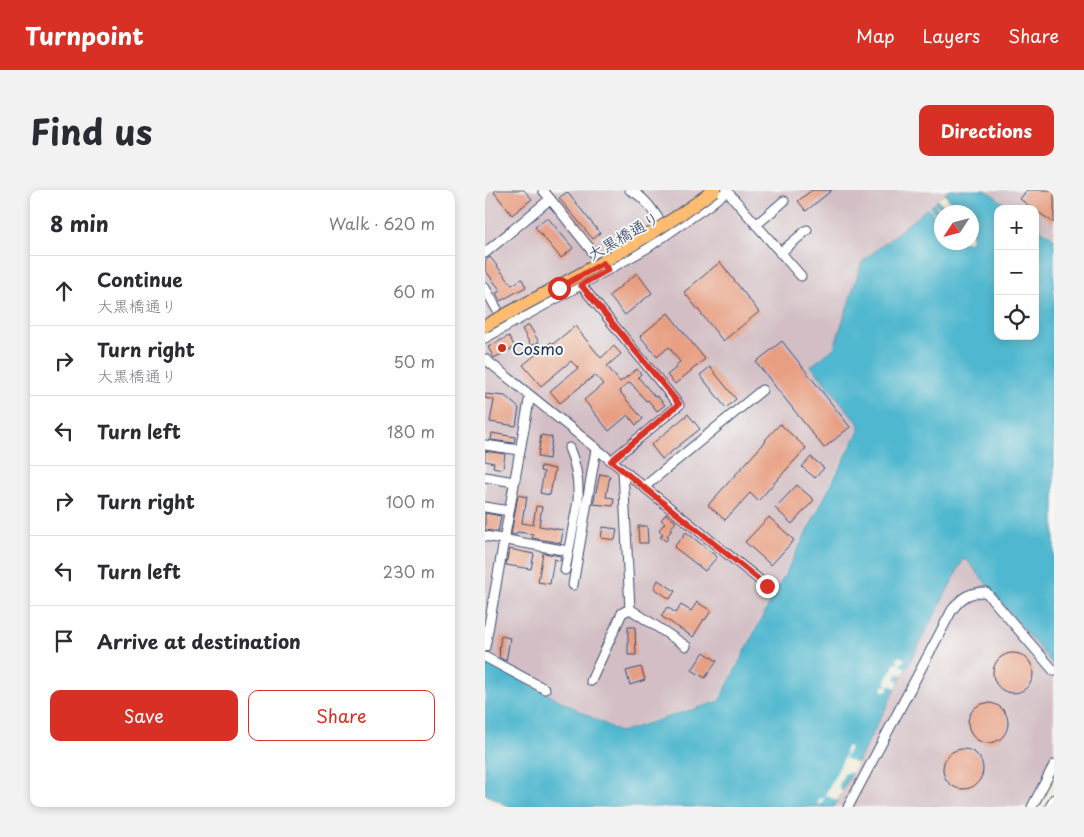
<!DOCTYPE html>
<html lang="en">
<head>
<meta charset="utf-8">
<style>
	body { margin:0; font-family:"Playpen Sans","Klee One",sans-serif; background:#f2f2f3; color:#2b2b33 }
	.controls { position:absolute; right:15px; top:15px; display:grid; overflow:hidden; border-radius:10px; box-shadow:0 2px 8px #0003 }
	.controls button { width:45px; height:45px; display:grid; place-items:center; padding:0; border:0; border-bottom:1px solid #e1e1e2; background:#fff; color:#2b2b33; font:25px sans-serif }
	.compass { position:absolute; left:449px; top:15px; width:45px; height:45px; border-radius:50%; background:#fff; box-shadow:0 2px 8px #0003; rotate:234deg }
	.stop { position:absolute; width:15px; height:15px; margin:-11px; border:4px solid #d93025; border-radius:50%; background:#fff }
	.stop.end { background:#d93025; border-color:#fff; box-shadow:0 1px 5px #0008 }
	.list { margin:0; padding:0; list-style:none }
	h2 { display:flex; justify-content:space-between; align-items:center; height:65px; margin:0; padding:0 20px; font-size:21px }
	h2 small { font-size:16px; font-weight:400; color:#7c7c81 }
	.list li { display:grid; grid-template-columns:32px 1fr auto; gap:15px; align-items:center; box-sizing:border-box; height:70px; padding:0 20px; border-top:1px solid #e1e1e2 }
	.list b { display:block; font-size:19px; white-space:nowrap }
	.list p { margin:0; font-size:16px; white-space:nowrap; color:#7c7c81 }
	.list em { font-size:16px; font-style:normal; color:#7c7c81 }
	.actions { display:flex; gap:10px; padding:15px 20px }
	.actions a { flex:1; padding:11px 0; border:1px solid #d93025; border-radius:10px; text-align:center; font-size:18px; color:#d93025 }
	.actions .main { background:#d93025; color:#fff }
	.icon { flex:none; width:28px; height:28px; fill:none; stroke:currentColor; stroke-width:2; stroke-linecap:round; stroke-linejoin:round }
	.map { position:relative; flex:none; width:569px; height:617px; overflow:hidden; border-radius:10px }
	header { display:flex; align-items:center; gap:30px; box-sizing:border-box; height:70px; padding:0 25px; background:#d93025; color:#fff }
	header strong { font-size:24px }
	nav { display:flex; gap:28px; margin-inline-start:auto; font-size:18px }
	.intro { display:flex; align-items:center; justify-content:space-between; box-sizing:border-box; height:120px; padding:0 30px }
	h1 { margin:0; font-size:35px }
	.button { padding:12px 22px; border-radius:10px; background:#d93025; color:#fff; font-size:18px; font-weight:700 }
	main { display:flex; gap:30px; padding:0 30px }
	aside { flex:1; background:#fff; border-radius:10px; box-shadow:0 2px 8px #0003 }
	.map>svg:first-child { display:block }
	.industrial { fill:#d2bec4 }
	.water { fill:#50b7cf; stroke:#367396 }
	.pier { fill:#efecd9 }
	.building { fill:#e89e81 }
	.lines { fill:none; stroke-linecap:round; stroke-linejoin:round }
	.minor-casing { stroke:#3b4b70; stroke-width:11 }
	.minor { stroke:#fff; stroke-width:9 }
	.highway-bridge-casing { stroke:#3b4b70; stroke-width:14; stroke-linecap:butt }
	.highway-bridge { stroke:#fdbc70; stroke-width:12 }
	.route { stroke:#d93025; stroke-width:6 }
	.poi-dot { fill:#c8321e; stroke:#f6f6f2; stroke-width:2 }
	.labels { text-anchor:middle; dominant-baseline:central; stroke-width:4; stroke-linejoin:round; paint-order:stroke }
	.street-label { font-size:16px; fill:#1b2f5e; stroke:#f6f6f2 }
	.poi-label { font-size:16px; fill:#1b2f5e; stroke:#f6f6f2; text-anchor:start }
</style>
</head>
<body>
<header>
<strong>Turnpoint</strong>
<nav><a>Map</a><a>Layers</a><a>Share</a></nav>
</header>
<div class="intro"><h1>Find us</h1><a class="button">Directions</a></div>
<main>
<aside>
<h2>8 min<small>Walk · 620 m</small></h2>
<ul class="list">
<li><svg class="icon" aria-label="ahead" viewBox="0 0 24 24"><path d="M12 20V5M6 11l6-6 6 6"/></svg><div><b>Continue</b><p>大黒橋通り</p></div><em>60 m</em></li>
<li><svg class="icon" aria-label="right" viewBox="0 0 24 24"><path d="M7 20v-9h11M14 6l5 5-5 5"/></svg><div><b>Turn right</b><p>大黒橋通り</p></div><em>50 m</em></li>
<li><svg class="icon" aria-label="left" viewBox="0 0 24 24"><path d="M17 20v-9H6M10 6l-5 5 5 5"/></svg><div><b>Turn left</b></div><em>180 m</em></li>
<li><svg class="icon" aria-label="right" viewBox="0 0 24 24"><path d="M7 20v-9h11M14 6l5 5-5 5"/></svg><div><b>Turn right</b></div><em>100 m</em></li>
<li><svg class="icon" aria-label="left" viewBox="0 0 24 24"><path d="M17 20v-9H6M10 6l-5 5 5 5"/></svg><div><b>Turn left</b></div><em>230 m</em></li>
<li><svg class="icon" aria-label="arrive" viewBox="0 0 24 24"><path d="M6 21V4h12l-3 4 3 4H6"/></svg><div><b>Arrive at destination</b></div></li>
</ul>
<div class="actions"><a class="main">Save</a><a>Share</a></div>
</aside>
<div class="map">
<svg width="569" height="617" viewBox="0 0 569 617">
	<rect width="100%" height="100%" fill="#f6f6f2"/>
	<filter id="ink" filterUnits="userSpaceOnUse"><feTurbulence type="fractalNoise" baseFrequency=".02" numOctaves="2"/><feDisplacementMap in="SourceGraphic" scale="10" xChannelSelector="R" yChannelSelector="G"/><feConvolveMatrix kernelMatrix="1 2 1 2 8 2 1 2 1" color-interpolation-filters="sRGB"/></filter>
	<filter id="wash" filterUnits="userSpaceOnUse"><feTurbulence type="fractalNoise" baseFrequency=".0096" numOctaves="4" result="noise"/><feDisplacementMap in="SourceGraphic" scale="20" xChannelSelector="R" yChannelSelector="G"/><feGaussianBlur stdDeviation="1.12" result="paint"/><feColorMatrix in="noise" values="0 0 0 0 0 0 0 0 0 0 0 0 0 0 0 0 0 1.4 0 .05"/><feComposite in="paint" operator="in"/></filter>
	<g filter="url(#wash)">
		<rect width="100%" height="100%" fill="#efecd9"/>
		<path class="industrial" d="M0 0H465L377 72 349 157 325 176 372 233 373 239 233 510 135 541 0 470Z
			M502 0H569V47L550 34V19H528Z
			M480 369 482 370 569 476V588L554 617H349L478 370Z"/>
		<path class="water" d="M465 0H501L527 19H513V146H550V35L569 48V476L482 370 480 369 478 370 349 617H25L0 604V471L135 542 234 511 291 400V397H293L374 240 373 233 326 176 349 158 377 72 443 18 452 29 454 28 445 17 449 14 456 23 457 52H487V22H459L450 13 453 10 460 18 467 13 460 4Z"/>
		<path class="pier" d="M414 466 420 469 415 475 421 478 418 485 413 483 410 489 414 492 411 498 405 495 402 502 397 500 399 495 402 496 403 494 400 493 410 473 413 474 414 472 412 470Z
			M362 556 365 558 360 568 372 574 367 584 364 582 359 584 354 595V599L358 601 352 611 341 605 336 615 332 613 335 608 338 609 354 578 361 563 359 561Z"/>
		<g id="blocks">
			<path class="building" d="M11 0H39L47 9 27 25 9 2Z
				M327 0H347L321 21 313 11Z
				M542 0H569V33L550 20V19H548L535 9Z
				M82 2 115 43 108 49 74 8Z
				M62 27 88 58 76 68 50 37Z
				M5 67 27 95 37 89 41 97 15 111 11 103 16 101 0 80V71Z
				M235 72 274 122 238 151 199 102Z
				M152 83 167 103 140 125 124 106Z
				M183 123 220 169 190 194 182 185 191 178 190 176 195 172 184 157 172 167 155 146Z
				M44 135 54 152 46 156 37 139Z
				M90 136 116 168 129 156 136 164 122 176 135 192 152 179 156 184 153 187 170 207 172 206 180 215 172 221 163 210 161 211 145 192 134 201 158 229 151 235 143 225 124 241 99 210 118 194 110 185 75 213 65 201 93 178 86 171 56 196 38 175 66 152 68 154Z
				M24 146 30 157 9 168 3 157Z
				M297 151 365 237 339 258 271 172Z
				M225 177 251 209 241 218 215 185Z
				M0 204 20 206 34 218 31 236 5 232 9 210 0 208Z
				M203 224 215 239 177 269 166 255Z
				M295 234 321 258 273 311 265 303 240 330 223 315 281 251 280 250Z
				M7 243 30 247 29 253 6 250Z
				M56 245 67 247 64 269 53 267Z
				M0 261 20 264 18 279 8 277 9 273 0 271Z
				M326 267 339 278 330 288 317 277Z
				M56 276 70 279 65 305 55 303 59 282 55 281Z
				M115 284 125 286 121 307 129 308 128 316 108 314Z
				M312 295 329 310 307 334 290 318Z
				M33 305 42 307 40 319H39L37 333 48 335 51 316 57 317 54 336 78 340 76 353 47 348 48 344 32 342 31 345 26 344Z
				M0 323 16 326 13 342 0 340Z
				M181 324 191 332 185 339 187 340 182 346 184 347 181 351 175 347 178 344 174 340 180 333 176 330Z
				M284 327 309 350 286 375 260 352Z
				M153 336H162L163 353H154Z
				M118 337 132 339 130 350 116 348Z
				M201 342 232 367 220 381 189 357Z
				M24 359 49 364 46 379 21 375Z
				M58 363 76 366 75 371 69 369 65 394 53 392Z
				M173 390 190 401 185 409 169 398Z
				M212 412 226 421 220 430 219 429 208 447 176 426 182 417 191 423 196 415 206 421Z
				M143 437H150L151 465H143Z
				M16 446 25 448 21 471 14 467 15 460H14Z
				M219 462 232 471 220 488 207 480Z
				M508 483a20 20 0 1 1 40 0a20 20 0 1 1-40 0Z
				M156 477 160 490 145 495 141 481Z
				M483 533a20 20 0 1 1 40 0a20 20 0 1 1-40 0Z
				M458 579a20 20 0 1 1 40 0a20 20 0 1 1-40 0Z"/>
		</g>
	</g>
	<g filter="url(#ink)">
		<use href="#blocks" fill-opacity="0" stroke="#3b4b70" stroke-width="1"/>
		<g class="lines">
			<g class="minor-casing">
				<path id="minor" d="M58 0 119 76
					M145 0C161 7 171 26 181 40
					M242 1 316 86
					M271 35 299 11
					M0 63 65 9
					M295 63 322 40
					M96 95 194 215 126 271
					M0 98 19 132
					M0 148 162 58 224 15 243 0
					M0 169 282 396
					M0 255 35 260
					M0 287 29 292
					M159 297 277 200
					M0 317 24 321
					M0 346 83 361
					M80 380 93 311C94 292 92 276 84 258
					M88 395 111 259
					M145 419 201 456
					M0 457 45 205
					M0 467 60 499
					M106 491 137 423 145 419 138 281
					M363 617 467 420C477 407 484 402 501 402L569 481
					M547 617 569 575
					M565 617 569 609"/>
			</g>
			<use href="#minor" class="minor"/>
			<g class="highway-bridge-casing">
				<path id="highway-bridge" d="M0 136C77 93 159 54 229 0"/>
			</g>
			<use href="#highway-bridge" class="highway-bridge"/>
		</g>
	</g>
	<g class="lines" filter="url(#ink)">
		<path class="route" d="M74 98 118 73 123 80 96 95 194 214 126 271 282 396"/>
	</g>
	<circle class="poi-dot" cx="17" cy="158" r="5"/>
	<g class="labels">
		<g class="street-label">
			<text transform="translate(138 45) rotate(-30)">大黒橋通り</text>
		</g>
		<g class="poi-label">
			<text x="27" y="158">Cosmo</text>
		</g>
	</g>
</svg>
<div class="controls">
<button>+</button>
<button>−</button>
<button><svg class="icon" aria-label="locate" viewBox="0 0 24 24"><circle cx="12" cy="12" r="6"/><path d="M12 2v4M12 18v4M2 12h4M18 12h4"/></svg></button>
</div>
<svg class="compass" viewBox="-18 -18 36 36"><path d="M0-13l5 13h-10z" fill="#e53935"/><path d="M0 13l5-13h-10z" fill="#7c7c81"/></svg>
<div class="stop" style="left:74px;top:98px"></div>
<div class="stop end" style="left:282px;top:396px"></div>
</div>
</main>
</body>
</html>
